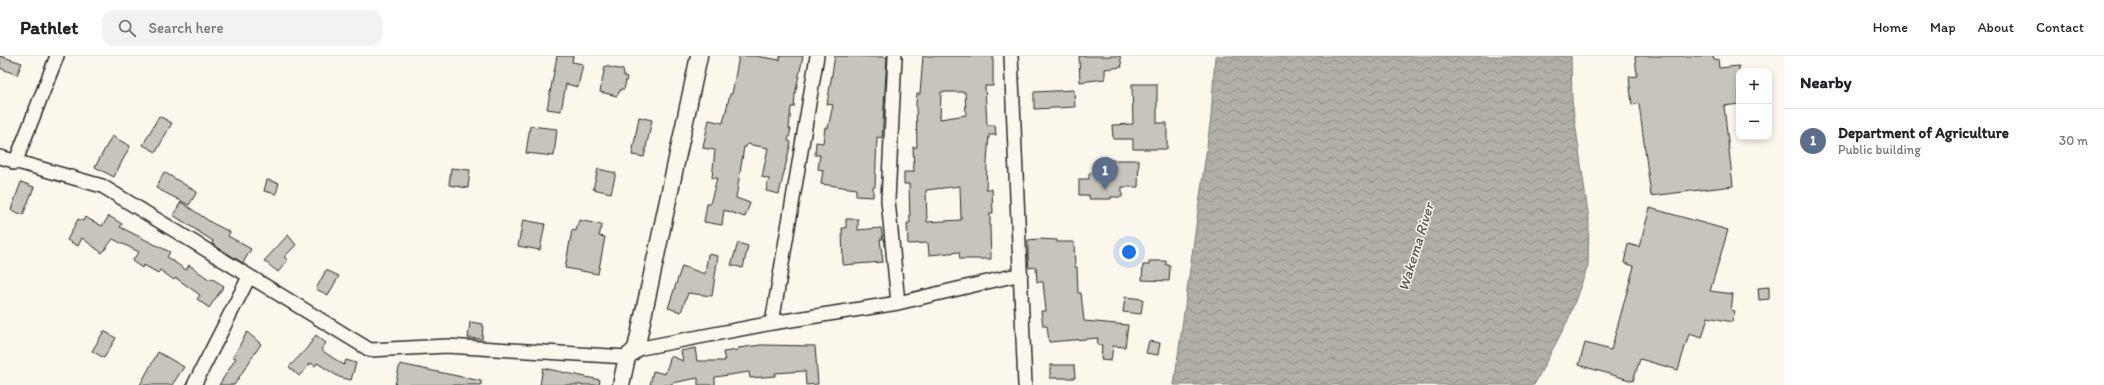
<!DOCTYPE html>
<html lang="en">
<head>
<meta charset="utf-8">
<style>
	body { margin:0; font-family:Itim,sans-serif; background:#f2f2f2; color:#202124 }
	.controls { position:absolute; right:12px; top:12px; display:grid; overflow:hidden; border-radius:8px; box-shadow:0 2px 6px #0003 }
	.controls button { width:36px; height:36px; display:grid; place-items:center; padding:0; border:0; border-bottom:1px solid #e0e0e0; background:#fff; color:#202124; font:20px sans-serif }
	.you { position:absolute; left:1129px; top:196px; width:14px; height:14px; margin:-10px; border:3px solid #fff; border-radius:50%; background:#1a73e8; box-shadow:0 0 0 6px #1a73e833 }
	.badge { display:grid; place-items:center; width:26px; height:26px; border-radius:50%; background:#1f6fb2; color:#fff; font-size:13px; font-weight:700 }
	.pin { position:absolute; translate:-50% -33px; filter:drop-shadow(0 1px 2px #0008) }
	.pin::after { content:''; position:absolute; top:21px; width:14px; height:12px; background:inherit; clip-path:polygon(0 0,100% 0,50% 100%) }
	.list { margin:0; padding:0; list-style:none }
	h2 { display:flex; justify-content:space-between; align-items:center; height:52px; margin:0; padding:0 16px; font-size:17px }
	h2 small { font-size:13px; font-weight:400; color:#757577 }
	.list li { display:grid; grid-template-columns:26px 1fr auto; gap:12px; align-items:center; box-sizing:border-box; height:64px; padding:0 16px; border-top:1px solid #e0e0e0 }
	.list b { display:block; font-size:15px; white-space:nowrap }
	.list p { margin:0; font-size:13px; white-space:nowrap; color:#757577 }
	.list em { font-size:13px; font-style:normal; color:#757577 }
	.icon { flex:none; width:22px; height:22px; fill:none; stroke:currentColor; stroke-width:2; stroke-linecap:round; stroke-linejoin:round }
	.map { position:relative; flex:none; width:1784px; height:329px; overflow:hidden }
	header { display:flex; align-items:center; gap:24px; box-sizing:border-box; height:56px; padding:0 20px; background:#fff; border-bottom:1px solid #e0e0e0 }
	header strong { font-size:19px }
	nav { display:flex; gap:22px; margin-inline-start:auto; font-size:14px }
	.search { width:280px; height:36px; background:#f2f2f2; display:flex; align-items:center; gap:10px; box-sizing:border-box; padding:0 14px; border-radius:12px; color:#757577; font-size:15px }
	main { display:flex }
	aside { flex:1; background:#fff }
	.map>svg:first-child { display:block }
	.water { fill:url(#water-waves); stroke:#7b7a75 }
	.building { fill:#c7c4bc; stroke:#2b2b2b; fill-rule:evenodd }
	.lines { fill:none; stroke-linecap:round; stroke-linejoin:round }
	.minor-casing { stroke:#2b2b2b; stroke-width:16 }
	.tertiary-casing { stroke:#2b2b2b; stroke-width:19 }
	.minor { stroke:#fbf7ec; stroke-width:13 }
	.tertiary { stroke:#fbf7ec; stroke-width:16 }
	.labels { text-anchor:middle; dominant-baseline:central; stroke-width:3; stroke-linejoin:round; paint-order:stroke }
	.water-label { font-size:15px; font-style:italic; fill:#5a5956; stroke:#fbf7ec }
</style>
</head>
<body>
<header>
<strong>Pathlet</strong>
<div class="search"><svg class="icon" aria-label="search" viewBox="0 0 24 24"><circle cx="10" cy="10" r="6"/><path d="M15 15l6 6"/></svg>Search here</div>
<nav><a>Home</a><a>Map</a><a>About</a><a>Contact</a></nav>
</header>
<main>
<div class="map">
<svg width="1784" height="329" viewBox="0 0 1784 329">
	<defs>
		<pattern id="water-waves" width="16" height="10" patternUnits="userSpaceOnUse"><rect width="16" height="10" fill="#b1afa7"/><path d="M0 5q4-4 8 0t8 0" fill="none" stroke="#908f88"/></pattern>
	</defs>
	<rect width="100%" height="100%" fill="#fbf7ec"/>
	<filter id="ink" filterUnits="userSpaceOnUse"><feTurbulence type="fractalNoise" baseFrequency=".025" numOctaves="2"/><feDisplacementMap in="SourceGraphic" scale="8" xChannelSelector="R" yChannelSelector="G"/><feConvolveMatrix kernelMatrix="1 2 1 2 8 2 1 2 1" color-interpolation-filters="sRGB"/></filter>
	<g filter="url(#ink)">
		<path class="water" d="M1215 0H1571L1572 45 1589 164 1588 210 1568 264 1534 329H1174L1211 61Z"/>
		<path class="building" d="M0 0 22 7 17 19 0 12Z
			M557 0H573L572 6 583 8 578 31 566 28 561 55 547 53Z
			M739 0H755L780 4V0H803L795 39 794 51H791L789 73H791L788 85 791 86 779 138 766 135 769 123 762 121 768 92 747 88 746 91H744L736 142 750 147 745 161 724 154 722 169 704 166 707 148H710L717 122H712L715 94 703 92 704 86 709 64 723 67 730 38H732Z
			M835 0 887 1 882 82 877 81 875 131H873V141L856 140V133L821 128 823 114 818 113 820 99H815L816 86 823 87 825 71 828 72 833 49 827 48Z
			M923 0H993V30H985L987 69H995L996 79H989L987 106 986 133H992L993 157H990V173L991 203H960L959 196 929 199 928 187 908 188 907 167H910L909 128H904V116H914L913 91H917L916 47 917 38H920ZM941 36H965L966 59 940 63ZM960 130 961 164 927 166 926 134Z
			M1079 0H1120L1122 11 1105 13V23L1080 26Z
			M1635 0H1713L1714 4 1718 3 1719 12 1739 10V48L1724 50 1733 130 1651 140 1639 48 1632 49 1629 21 1637 20Z
			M605 10 623 14 624 20 627 21 624 33H621L617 40 600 36Z
			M1132 28H1157V67H1167V93H1133V83H1113L1112 69 1133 68Z
			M1074 34 1075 51 1034 53V36Z
			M159 60 172 67 156 96 143 89Z
			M639 61 652 64 644 101 632 99Z
			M530 70 557 73 554 100 526 97Z
			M112 80 130 90 114 121 95 111Z
			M1112 104H1139L1138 131H1122V141H1111V143H1089V139H1079V123H1089V117H1112Z
			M451 112 470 114 468 132 449 129Z
			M598 113 616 117 611 137 593 133Z
			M164 116 197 136 189 149 156 132Z
			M267 124 279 127 276 138 264 135Z
			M21 126 34 131 23 159 11 154Z
			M181 146 212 167 230 176 228 180 251 193 243 207 212 188 213 185 173 159Z
			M1650 152 1728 174 1710 235 1733 238 1731 254 1735 255 1732 266 1708 261 1702 282 1689 278 1678 314 1640 303 1633 325 1579 309 1585 287 1611 294 1634 210 1624 207 1628 188 1639 191Z
			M109 160 122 168 120 171 170 196 167 201 186 214 189 209 210 224 211 222 224 230 209 252 197 243 200 239 176 222 174 224 160 214 158 217 144 209 142 212 132 205 139 196 113 183 102 197 82 182 78 190 67 184 78 163 83 165 85 161 102 170Z
			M846 163H858V174L881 172 883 183H880L883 206 843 209 842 172H846Z
			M523 164 545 168 540 194 518 190Z
			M579 164 602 169 599 180 605 181 598 218 565 212 572 174 576 175Z
			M288 179 296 189 284 201 288 204 278 216 264 205Z
			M1039 183 1057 184V186H1074L1075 211H1077L1078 237H1081L1084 265 1128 269 1125 291 1113 290 1111 305 1101 304 1102 289H1097L1098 282 1049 286 1047 270H1043L1041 255H1046L1043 226H1037L1036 211 1029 212 1028 200V184Z
			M738 187 748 190 743 212 731 209Z
			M708 198 718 200 712 240 688 237 681 256 668 252 682 210 705 218Z
			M1149 205H1166V209H1170L1169 225 1142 224 1143 209H1149Z
			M326 214 339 220 328 239 316 233Z
			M1769 231V243L1759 244 1758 232Z
			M1125 241 1143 243 1141 258 1123 256Z
			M470 266 483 268 482 283 468 282Z
			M104 275 116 282 104 302 92 295Z
			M247 276 261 288 234 329H219L236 302 233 301Z
			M316 279 326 287 321 294 344 309 346 304 356 307 351 324 339 321 317 307 315 310 311 307 299 320 289 311 307 292Z
			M1149 285 1160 287 1158 299 1146 297Z
			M761 289 815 290 818 328 806 329 805 315 775 317V320L750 322 749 316 715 321V329H698V322L672 327 671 329H650L653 315 665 318 671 300 683 305 681 295 695 292 697 305H725L723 296 738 294V292Z
			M158 296 184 311 172 329H140Z
			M400 308 481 325V329H395Z
			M1050 309H1074L1075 322H1050Z
			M543 312 600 324 599 329H540Z"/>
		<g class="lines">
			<g class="minor-casing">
				<path id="minor" d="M895 0 888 144 898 247
					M1011 0 1025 329
					M0 101 102 130 370 294 447 290 627 301
					M15 107 57 0
					M772 267 817 0
					M636 293 772 267 898 247 1021 218
					M194 329 249 221"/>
			</g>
			<g class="tertiary-casing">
				<path id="tertiary" d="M621 329 627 301 636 293 699 0"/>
			</g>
			<use href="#minor" class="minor"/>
			<use href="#tertiary" class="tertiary"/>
		</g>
	</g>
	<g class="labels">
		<g class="water-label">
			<text transform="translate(1416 191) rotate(-73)">Wakema River</text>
		</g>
	</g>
</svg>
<div class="controls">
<button>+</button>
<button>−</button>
</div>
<div class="you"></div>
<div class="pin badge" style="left:1105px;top:134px;background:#5c6f8a">1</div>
</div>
<aside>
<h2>Nearby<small></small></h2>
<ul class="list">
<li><span class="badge" style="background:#5c6f8a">1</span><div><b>Department of Agriculture</b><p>Public building</p></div><em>30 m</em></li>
</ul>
</aside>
</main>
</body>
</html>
